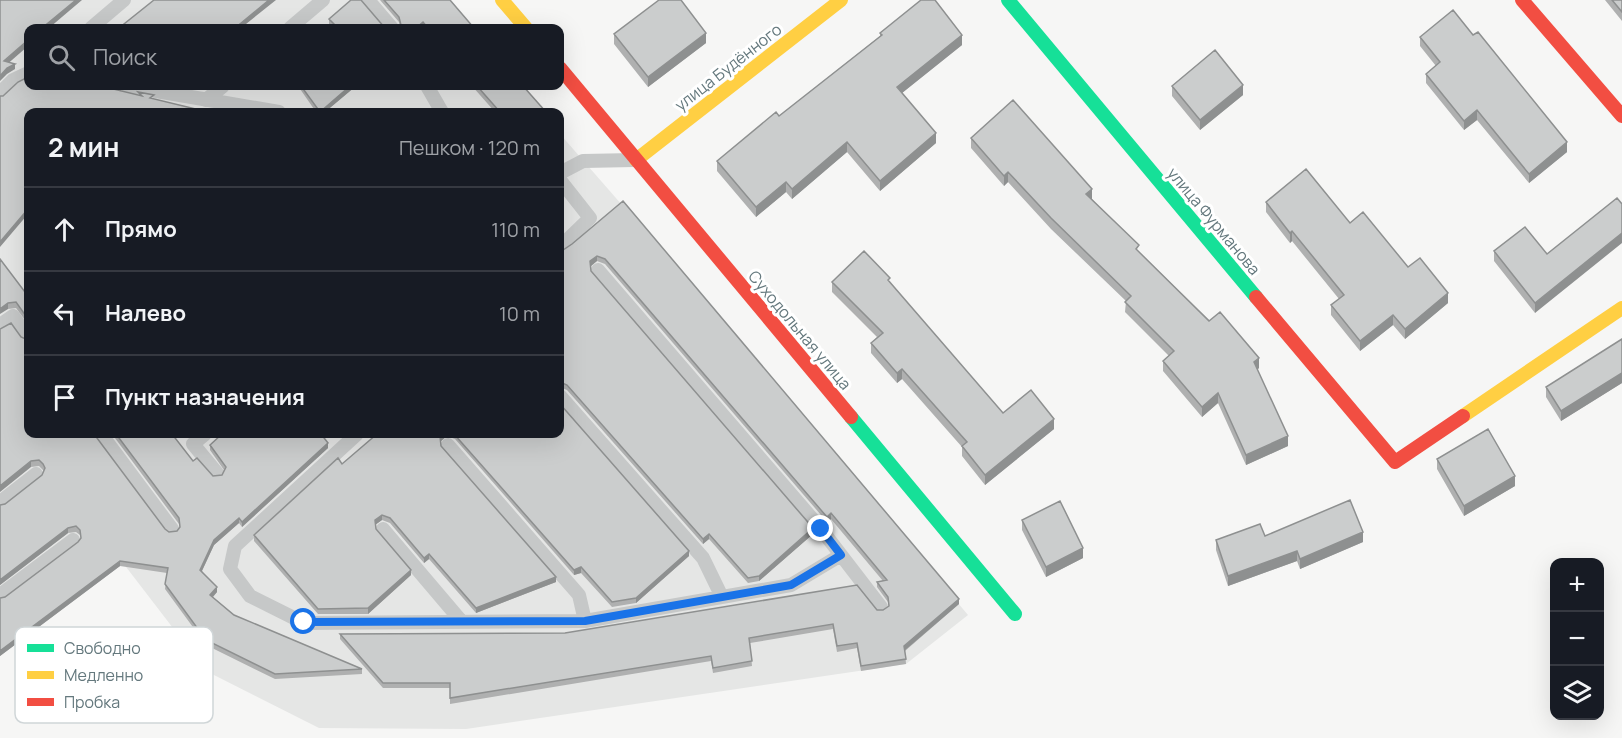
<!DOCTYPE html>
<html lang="ru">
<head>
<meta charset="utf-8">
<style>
	body { margin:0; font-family:Manrope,sans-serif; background:#20242c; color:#f1f3f6 }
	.controls { position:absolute; right:18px; bottom:18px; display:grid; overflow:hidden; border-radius:12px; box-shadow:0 6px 24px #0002 }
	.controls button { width:54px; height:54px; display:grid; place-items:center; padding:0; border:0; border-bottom:2px solid #363941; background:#171b24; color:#f1f3f6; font:30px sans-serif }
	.stop { position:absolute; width:18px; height:18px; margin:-14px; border:4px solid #1a73e8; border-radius:50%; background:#fff }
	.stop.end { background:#1a73e8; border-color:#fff; box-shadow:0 2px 6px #0008 }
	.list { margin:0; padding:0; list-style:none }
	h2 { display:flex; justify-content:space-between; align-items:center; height:78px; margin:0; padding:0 24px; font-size:26px }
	h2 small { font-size:20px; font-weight:400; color:#9ea1a6 }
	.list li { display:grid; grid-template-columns:39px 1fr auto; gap:18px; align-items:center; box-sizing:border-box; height:84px; padding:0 24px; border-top:2px solid #363941 }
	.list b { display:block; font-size:22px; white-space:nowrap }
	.list em { font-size:20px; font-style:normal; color:#9ea1a6 }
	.icon { flex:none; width:33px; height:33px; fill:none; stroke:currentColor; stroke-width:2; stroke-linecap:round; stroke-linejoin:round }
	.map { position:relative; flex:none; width:1622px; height:738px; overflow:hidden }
	.search { position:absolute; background:#171b24; box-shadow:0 6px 24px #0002; left:24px; top:24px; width:540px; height:66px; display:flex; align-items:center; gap:15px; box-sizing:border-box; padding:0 21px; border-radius:12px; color:#9ea1a6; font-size:22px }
	.panel { position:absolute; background:#171b24; box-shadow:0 6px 24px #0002; left:24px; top:108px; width:540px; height:330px; border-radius:12px }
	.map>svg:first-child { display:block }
	.built { fill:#e5e6e5 }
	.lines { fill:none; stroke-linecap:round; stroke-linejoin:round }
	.lane { stroke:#c6c8c8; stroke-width:14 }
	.fast { stroke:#16e098; stroke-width:14 }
	.slow { stroke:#ffcf43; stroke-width:14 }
	.jam { stroke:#f24e42; stroke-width:14 }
	.wall { fill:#afb0b0 }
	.shaded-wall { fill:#8e9090 }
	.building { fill:#cbcdcd; stroke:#8e9090; stroke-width:1.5 }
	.route { stroke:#1a73e8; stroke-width:8 }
	.labels { text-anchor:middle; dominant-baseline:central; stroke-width:6; stroke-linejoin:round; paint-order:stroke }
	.street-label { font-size:16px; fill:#64787d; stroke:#fff }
	.key { fill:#fff; stroke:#d0d6d8; stroke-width:1.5 }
	.key-label { font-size:16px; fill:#64787d }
</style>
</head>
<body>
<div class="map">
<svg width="1622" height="738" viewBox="0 0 1622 738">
	<rect width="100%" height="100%" fill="#f6f6f5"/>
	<path class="built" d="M0 0H446L470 28H28V86H518L541 112H28V434H560V134L664 253 968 615 906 664 466 729 319 728 206 671 123 563 0 656Z"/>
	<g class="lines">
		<path class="lane" d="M368 0 392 28
			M91 28 124 0
			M290 28 323 0
			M127 86 279 112
			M427 86 442 112
			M0 93 13 80 28 73
			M206 100 223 86
			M560 173 583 161 634 160
			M560 180 590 218 560 247
			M598 270 821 529 881 607
			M0 325 13 316 28 337
			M560 396 703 558 722 597
			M101 434 172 529
			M205 434 193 444 217 473
			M357 434 235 546 230 569 250 596 304 623 585 621 791 585 841 555
			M448 445 579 595 585 621
			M0 502 36 474
			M383 529 462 622
			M0 595 73 540"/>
		<path class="fast" d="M1008 0 1256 297
			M851 417 1015 614"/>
		<path class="slow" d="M502 0 526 28
			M636 160 841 0
			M1463 416 1622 308"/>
		<path class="jam" d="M1522 0 1622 116
			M560 68 851 417
			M1256 297 1395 462 1463 416"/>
	</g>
	<path class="wall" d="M380 0H450L474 28H423L400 26 399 22Z
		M1605 0H1622V21Z
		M329 19 385 28H333L329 24Z
		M880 33 962 45 902 93 936 143 880 191 847 152 792 199 786 192 756 217 717 171V161L779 116 880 36Z
		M614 34 706 43 648 87 614 44Z
		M1420 37 1567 152 1529 183 1477 120 1464 130 1426 83V74L1436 66 1420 46Z
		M298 86H356L325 112H316Z
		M472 86H523L546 112H495Z
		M1172 86 1243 95 1200 130 1172 96Z
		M971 138 1092 199 1139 252 1259 368 1257 370 1288 446 1246 465 1218 403 1202 417 1163 371V361L1169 356 1125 312 1126 301 1051 229 1008 182 1004 186 971 148Z
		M623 201 959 604 905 651 906 664 861 671 857 648 837 652 833 629 750 643 752 666 713 673 711 661 450 704V688H383L340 639V634L565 633 877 610H883L889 606 888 602 877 587V582L883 581 831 519 827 522 605 264 597 261 590 266 591 271 813 534 759 581 748 583 709 539 703 544 567 390 560 387V250H563L572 244Z
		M1266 202 1350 223 1408 267 1448 303 1405 339 1393 325 1360 351 1331 315V305L1339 299 1292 241 1290 243 1266 212Z
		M1494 251 1547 254 1535 313 1494 261Z
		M0 259 28 296V324L16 308 8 309Z
		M832 282 890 283 1003 413 1054 429 985 485 962 456V447L902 379 897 383 871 353V343L877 337 832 292Z
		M1622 339V383L1561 421 1546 397V387Z
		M28 434 169 532 177 531 180 528 179 524 112 434H172L193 461 213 476 222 475 224 470 210 450V445L328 448 242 527 239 523 214 545 202 571 217 592 213 597 234 615 362 669V674L275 679 206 645 165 589 167 573 120 566 0 656V598L5 597 78 542 81 538 80 535 76 532 68 533 0 585V505L5 504 42 475 44 471 39 466 31 467Z
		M377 434H560L689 556 636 603 612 607 581 573 574 575 455 439 447 436 440 441 441 446 556 582 476 613 429 559 424 563 390 523 382 520 375 525 376 529 411 575 368 614H318L254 541V535L342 464Z
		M1437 459 1515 486 1464 516 1437 469Z
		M1022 520 1083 558 1046 577 1022 530Z
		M1265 536 1363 542 1300 569 1297 561 1228 586 1216 550V540Z"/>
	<path class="shaded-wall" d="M76 0H82L49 28H42Z
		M269 0H276L241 28H235Z
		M423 22V28H416Z
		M706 33V43L648 87V77Z
		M962 35V45L897 97V87Z
		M28 40V46L4 67V61Z
		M15 64V69L7 74 0 81V76L7 68Z
		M1243 85V95L1200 130V120Z
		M350 86H356L325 112H320Z
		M1477 110V120L1464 130V121Z
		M936 133V143L880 191V181Z
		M847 142V152L792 199V189Z
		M1567 142V152L1529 183V174Z
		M1008 172V182L1004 186V176Z
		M786 182V192L756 217V207Z
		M1092 189V199L1086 204V194Z
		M28 209V214L0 247V242Z
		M1292 231V241L1290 243V233Z
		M1622 233V243L1535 313V303Z
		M597 256V261L590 267V261Z
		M1448 293V303L1405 339V329Z
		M8 303V309L0 314V309Z
		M1393 315V325L1360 351V341Z
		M1259 358V368L1254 372V362Z
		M902 369V379L897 383V373Z
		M1622 373V383L1561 421V411Z
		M1218 393V403L1202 417V407Z
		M1054 419V429L985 485V475Z
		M443 434H447V436L440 442V436Z
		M1288 436V446L1246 465V455Z
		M328 443V448L242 527V522Z
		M31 461V467L0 492V486Z
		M1515 476V486L1464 516V506Z
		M831 513V519L827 522V517Z
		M382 515V520L375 525V520Z
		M239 518V523L214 545 200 575V570L214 540Z
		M68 528V533L0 585V580Z
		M813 528V534L759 581V576Z
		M1363 532V542L1300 569V559Z
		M709 534V539L703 544V539Z
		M1083 548V558L1046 577V567Z
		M689 551V556L636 603V598Z
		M1297 551V561L1228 586V576Z
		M429 554V559L424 563V558Z
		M120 561V566L0 656V651Z
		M581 567V573L574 575V570Z
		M411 570V575L368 614V608Z
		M556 577V582L476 613V608Z
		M217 587V592L210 600V595Z
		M959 599V604L904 651V646Z"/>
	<path class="building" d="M0 0H76L42 28H28V40L4 61 15 64 7 68 0 76Z
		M154 0H269L235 28H119Z
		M351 0H361L385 28H338L329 19Z
		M384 0H450L474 28H428L423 22 416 28H398L401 25 399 17Z
		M659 0H681L706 33 648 77 614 34Z
		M921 0H935L962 35 897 87 936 133 880 181 847 142 792 189 786 182 756 207 717 161 776 112 779 116 882 35 880 33Z
		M1612 0H1622V12Z
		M1453 10 1473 35 1478 32 1567 142 1529 174 1477 110 1464 121 1426 74 1440 62 1420 37Z
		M1215 50 1243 85 1200 120 1172 86Z
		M28 77V86H101L142 96 138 92 154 95 150 98 208 112H28V209L0 242V96H3L18 82Z
		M301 86H350L320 112Z
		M477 86H523L546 112H500Z
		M1013 100 1092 189 1086 194 1139 245 1136 249 1209 321 1220 312 1259 358 1254 362 1288 436 1246 455 1218 393 1202 407 1163 361 1174 351 1125 302 1131 296 1051 218 1008 172 1004 176 971 138Z
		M1306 169 1350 223 1363 212 1408 267 1420 258 1448 293 1405 329 1393 315 1360 341 1331 305 1344 295 1292 231 1290 233 1266 202Z
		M1617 198 1622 204V233L1535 303 1494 251 1525 227 1547 254Z
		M623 201 959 599 904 646 906 659 861 666 857 643 837 646 833 624 749 638 752 661 713 668 711 656 450 698V683H383L340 634 565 633 857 585 877 610H883L889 606 888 597 877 582 887 580 831 513 827 517 605 259 597 256 590 261 591 271 813 528 759 576 748 578 709 534 703 539 567 385 560 382V250H563L572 244Z
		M864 251 890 278 888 280 1003 413 1031 390 1054 419 985 475 962 446 967 442 902 369 897 373 871 343 883 333 832 282Z
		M0 259 28 296V319L16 302 8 303 0 309Z
		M11 323 21 337 28 340V434H94L165 529 169 532 177 531 180 527 179 518 116 434H172L193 461 197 458 213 476 222 475 226 467 210 445 222 434H321L328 443 242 522 239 518 214 540 200 570 217 587 210 595 234 615 362 669 275 674 206 640 165 584 168 568 120 561 0 651V598L5 597 78 542 81 538 80 530 76 526 68 528 0 580V505L5 504 42 475 45 468 43 464 39 460 31 461 0 486V329Z
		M1622 339V373L1561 411 1546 387Z
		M560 404 689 551 636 598 612 602 581 567 574 570 454 434H560Z
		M1488 429 1515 476 1464 506 1437 459Z
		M377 434H443L440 436 441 446 556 577 476 608 429 554 424 558 390 518 382 515 375 520 376 529 411 570 368 608 318 609 254 535 338 458 342 464Z
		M1350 500 1363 532 1300 559 1297 551 1228 576 1216 540 1260 524 1265 536Z
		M1060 501 1083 548 1046 567 1022 520Z"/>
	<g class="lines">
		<path class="route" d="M304 622 585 621 791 585 841 555 821 529"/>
	</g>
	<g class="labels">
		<g class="street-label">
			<text transform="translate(728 67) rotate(-38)">улица Будённого</text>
			<text transform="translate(1214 221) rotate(50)">улица Фурманова</text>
			<text transform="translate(800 330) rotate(50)">Суходольная улица</text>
		</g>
	</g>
	<rect x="15" y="627" width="198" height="96" rx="9" class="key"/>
	<rect x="27" y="644" width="27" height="8" fill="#16e098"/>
	<rect x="27" y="671" width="27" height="8" fill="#ffcf43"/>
	<rect x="27" y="698" width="27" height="8" fill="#f24e42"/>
	<g class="key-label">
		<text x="64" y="654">Свободно</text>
		<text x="64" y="681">Медленно</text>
		<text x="64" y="708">Пробка</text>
	</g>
</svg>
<div class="controls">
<button>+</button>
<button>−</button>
<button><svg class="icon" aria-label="layers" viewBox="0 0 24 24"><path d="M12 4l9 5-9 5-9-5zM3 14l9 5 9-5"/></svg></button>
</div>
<div class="stop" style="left:304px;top:622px"></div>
<div class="stop end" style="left:821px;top:529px"></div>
<div class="search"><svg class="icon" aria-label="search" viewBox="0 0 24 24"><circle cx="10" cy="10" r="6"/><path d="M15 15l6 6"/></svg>Поиск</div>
<section class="panel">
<h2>2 мин<small>Пешком · 120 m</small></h2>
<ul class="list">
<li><svg class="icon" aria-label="ahead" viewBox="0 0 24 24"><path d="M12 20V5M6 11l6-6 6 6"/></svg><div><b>Прямо</b></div><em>110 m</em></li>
<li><svg class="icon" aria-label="left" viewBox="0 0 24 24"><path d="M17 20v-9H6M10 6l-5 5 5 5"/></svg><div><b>Налево</b></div><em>10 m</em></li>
<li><svg class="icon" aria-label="arrive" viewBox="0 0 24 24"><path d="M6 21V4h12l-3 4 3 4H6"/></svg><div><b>Пункт назначения</b></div></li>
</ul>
</section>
</div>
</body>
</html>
